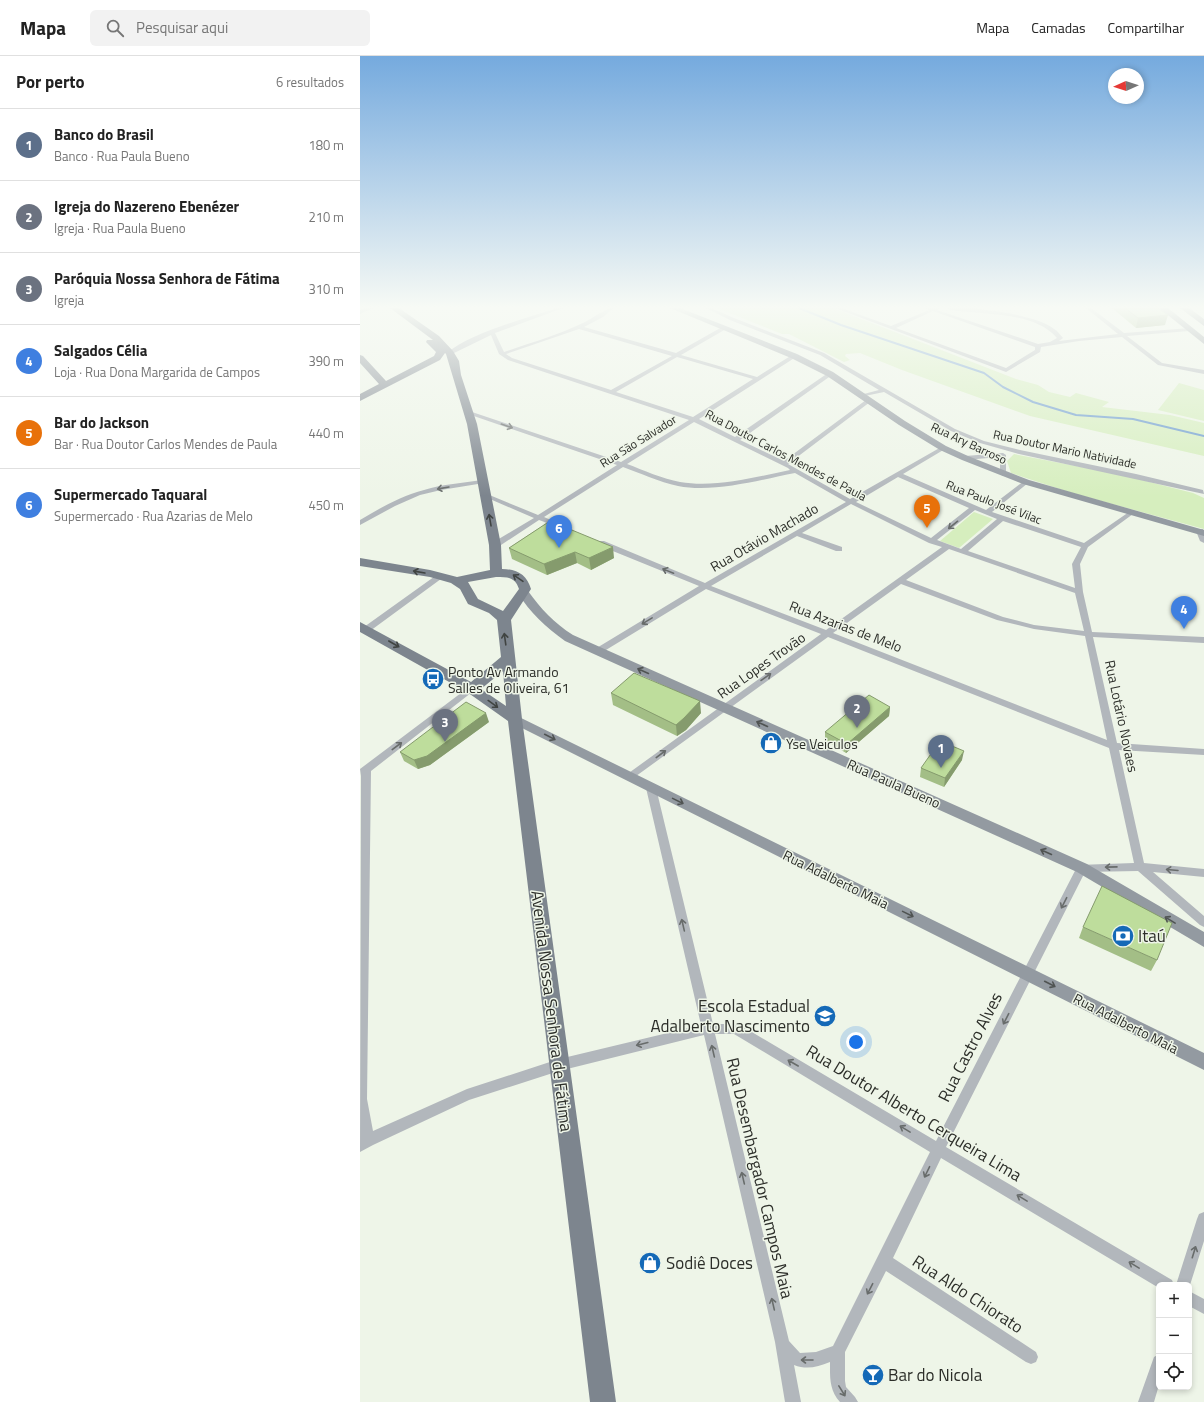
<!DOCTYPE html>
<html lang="pt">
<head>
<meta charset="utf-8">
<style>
	body { margin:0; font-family:"Titillium Web",sans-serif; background:#f2f2f2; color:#222 }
	.controls { position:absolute; right:12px; bottom:12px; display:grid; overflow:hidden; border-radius:6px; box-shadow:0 2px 6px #0003 }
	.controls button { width:36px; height:36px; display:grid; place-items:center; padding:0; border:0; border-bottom:1px solid #e0e0e0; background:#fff; color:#222; font:20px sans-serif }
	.compass { position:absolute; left:748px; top:12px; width:36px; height:36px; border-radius:50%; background:#fff; box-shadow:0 2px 6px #0003; rotate:267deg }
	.you { position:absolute; left:496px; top:986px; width:14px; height:14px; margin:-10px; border:3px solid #fff; border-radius:50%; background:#1a73e8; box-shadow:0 0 0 6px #1a73e833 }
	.badge { display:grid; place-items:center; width:26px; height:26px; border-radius:50%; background:#0b8043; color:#fff; font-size:13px; font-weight:700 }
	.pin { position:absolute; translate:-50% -33px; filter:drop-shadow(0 1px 2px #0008) }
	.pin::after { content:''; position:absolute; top:21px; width:14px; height:12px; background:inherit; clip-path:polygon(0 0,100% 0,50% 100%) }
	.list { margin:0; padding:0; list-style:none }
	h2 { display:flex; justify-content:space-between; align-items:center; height:52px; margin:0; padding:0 16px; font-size:17px }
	h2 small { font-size:13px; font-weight:400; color:#767676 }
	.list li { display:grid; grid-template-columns:26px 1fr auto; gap:12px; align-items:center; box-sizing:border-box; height:72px; padding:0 16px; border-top:1px solid #e0e0e0 }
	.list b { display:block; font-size:15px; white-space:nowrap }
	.list p { margin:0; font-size:13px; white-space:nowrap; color:#767676 }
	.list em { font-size:13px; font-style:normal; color:#767676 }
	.icon { flex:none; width:22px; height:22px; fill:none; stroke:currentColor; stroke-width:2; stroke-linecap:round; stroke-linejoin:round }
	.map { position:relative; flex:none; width:844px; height:1346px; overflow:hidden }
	header { display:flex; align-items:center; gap:24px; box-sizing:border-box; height:56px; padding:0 20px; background:#fff; border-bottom:1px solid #e0e0e0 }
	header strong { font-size:19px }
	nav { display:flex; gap:22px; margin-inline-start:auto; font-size:14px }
	.search { width:280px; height:36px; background:#f2f2f2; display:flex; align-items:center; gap:10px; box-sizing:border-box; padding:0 14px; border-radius:6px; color:#767676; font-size:15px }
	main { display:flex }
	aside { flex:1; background:#fff }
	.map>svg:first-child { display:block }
	.green { fill:#d6eebe }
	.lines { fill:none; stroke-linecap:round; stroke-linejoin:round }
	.stream { stroke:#6a9ace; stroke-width:2 }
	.minor { fill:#b2b7bc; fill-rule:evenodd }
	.secondary { fill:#939aa1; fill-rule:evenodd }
	.primary { fill:#7d858e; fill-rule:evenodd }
	.wall { fill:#a3be86 }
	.shaded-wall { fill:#859b6d }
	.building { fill:#bedd9c; stroke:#859b6d }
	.oneway { stroke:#686c6b }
	.oneway2 { stroke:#404442 }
	.oneway3 { stroke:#505453 }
	.labels { text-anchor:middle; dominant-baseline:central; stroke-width:3; stroke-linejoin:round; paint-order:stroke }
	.far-street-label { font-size:12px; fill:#2c2e29; stroke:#eef5e8 }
	.street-label { font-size:14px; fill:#2c2e29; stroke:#eef5e8 }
	.poi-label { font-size:14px; fill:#2c2e29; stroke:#eef5e8; text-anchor:start }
	.near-poi-label { font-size:17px; fill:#2c2e29; stroke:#eef5e8; text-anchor:start }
	.near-street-label { font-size:17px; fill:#2c2e29; stroke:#eef5e8 }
</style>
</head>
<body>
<header>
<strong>Mapa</strong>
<div class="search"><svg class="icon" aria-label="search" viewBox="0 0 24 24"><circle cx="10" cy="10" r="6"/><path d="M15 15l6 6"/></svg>Pesquisar aqui</div>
<nav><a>Mapa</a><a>Camadas</a><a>Compartilhar</a></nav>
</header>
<main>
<aside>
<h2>Por perto<small>6 resultados</small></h2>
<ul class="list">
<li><span class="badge" style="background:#5c6f8a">1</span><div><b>Banco do Brasil</b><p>Banco · Rua Paula Bueno</p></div><em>180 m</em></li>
<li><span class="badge" style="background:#6b7280">2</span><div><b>Igreja do Nazereno Ebenézer</b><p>Igreja · Rua Paula Bueno</p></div><em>210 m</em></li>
<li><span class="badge" style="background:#6b7280">3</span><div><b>Paróquia Nossa Senhora de Fátima</b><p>Igreja</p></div><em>310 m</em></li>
<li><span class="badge" style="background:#3f7fe0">4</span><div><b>Salgados Célia</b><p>Loja · Rua Dona Margarida de Campos</p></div><em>390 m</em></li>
<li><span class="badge" style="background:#e8710a">5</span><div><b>Bar do Jackson</b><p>Bar · Rua Doutor Carlos Mendes de Paula</p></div><em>440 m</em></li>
<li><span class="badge" style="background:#3f7fe0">6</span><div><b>Supermercado Taquaral</b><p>Supermercado · Rua Azarias de Melo</p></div><em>450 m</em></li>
</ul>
</aside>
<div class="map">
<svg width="844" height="1346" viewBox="0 0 844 1346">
	<rect width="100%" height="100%" fill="#eef5e8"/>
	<path class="green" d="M357 252H473L656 323 678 329 689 336 710 341 716 337 749 346 742 351 810 359 844 367V400L670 360 542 314 500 297 486 298 485 300 490 304 484 306 429 278H422Z
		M819 327 844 334V365L798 354Z
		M654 398 758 418 833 437 844 442V473L712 437 651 417 647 405Z
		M614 456 633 463 599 492 580 485Z"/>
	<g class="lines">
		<path class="stream" d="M439 252 481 269 624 317 643 331 673 346 716 359 773 363 844 380"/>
		<path class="minor" d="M7 252H13L0 258V254Z
			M197 252H203L135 277 144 296C170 287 198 279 223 267 232 263 245 252 253 252L243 261 224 271 316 297 362 271H366V273L321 299 397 321 432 299H436V301L339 363 375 381 468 317H472V319L380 384 424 405 506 344H510V346L428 408 490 443 583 390 586 392 585 393 543 418 626 454 664 425H668V427L632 456 724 487 769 456H773V458L728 491 720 508 723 536 732 576 844 581V587L733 581 757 687 844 693V699L759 694 784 807 844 813V821L793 816 844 860V871L840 869 778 815 725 816 586 1091 812 1224 814 1229H799V1232L581 1102 533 1202 676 1296 678 1301 676 1306 671 1308 666 1306 526 1215 485 1296V1325L486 1331 495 1341 498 1346H480C469 1334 470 1321 470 1306 457 1311 447 1314 434 1309L441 1346H425L415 1286 344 979 199 1015 109 1044 13 1089 0 1096 1 720 0 713 109 631H115L116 633 11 715 7 1043 13 1075 107 1033 199 1003 341 969 286 732 288 730H294L296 732 353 968H376L380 969 576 1085 718 809 774 807 749 692 468 581 272 723H266L264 721 266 719 461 578 346 533 241 597H235L234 595 235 593 339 530 238 489V485H244L345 527 486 446 435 417C399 424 354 437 318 430 299 426 280 417 263 411L184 461 202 469V471H198L179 464 138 491H132V487L174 462 123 440V438H127L178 459 257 409 108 358V356H112L261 406 329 364 148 304 139 298 131 279 92 298 87 297C110 277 167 262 197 252ZM219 273 312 300 251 334 152 302 146 298ZM317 301 393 323 333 361 256 336ZM334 366 428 412 430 414C395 421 356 432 320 426 303 423 283 414 267 408ZM538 421 609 452 571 482 496 446ZM491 448 569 487 582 491 466 574 351 530 437 480 476 495H482V491L442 477ZM615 454 637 463 601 493 577 484ZM643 465 721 491 712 508 715 532 608 495ZM589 493 715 537 724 575 674 569 643 561 546 524ZM541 528 637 564 674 573 725 580 747 684 473 577ZM355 978H374L570 1096 473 1290 456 1296 440 1297 429 1285Z
			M346 252H351L374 262 464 297 595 373 624 385 660 394 776 418 843 434 844 438 659 398 620 387 591 375 524 336 500 341V339L519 334 460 299 370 264Z
			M475 252H481L531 270 569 254 566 252H579L577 254 678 288 690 286 697 282C677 259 639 259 610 256 603 255 593 256 587 252 610 250 676 258 694 273 698 275 700 279 703 282L699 285 758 278 726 252H731L764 277 831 272 832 273 829 275 767 280 802 307 844 314V318L798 309 762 281 719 285 681 291 680 296 646 316ZM573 255 675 291V294L646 312 536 272Z
			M643 397 646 399V418L643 420 640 418V401L605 404 602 402 605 400Z
			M122 424 125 426 124 427 81 434 60 439 35 450 0 469V464C20 452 41 440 64 434 83 428 103 427 122 424Z
			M837 473H843L844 475V487L840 485 836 475Z
			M78 518H81L85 520 10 575H4L3 573 4 571Z
			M844 1156V1185L830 1229 829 1232V1229H816L837 1163 839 1158Z
			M829 1235 844 1243V1258L829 1250Z
			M799 1298V1329L794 1346H778L794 1301Z"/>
		<path class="secondary" d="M310 252H320L437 298 473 316 545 365 586 390 608 400 669 424 844 474V480L663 428 602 404 580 394 539 369 467 320 431 302Z
			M164 534 168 535C181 553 194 567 213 579L727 808 844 876V891L717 816 205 585C186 571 170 557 158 537Z
			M155 659 844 997V1014L150 666 149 663 150 660Z"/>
		<path class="primary" d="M30 252H39L79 280 93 295 99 305 101 319 117 368 141 489 142 513C157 513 167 519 171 533L151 564 162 663 256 1346H230L148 665 107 636 0 576V566L111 626 141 601 137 564 129 557 108 548 100 533 91 527 70 521 0 510V502L70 514 97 521 130 514 129 489 107 368 86 298 85 297 80 304 0 345V338L19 328 0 307V299L3 300 26 325 74 300 76 296 66 286 67 284H73ZM136 521C148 521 155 521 159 533L143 555 118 543 108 526ZM143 615 146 650 121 633Z
			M799 252H808L844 281V288Z
			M820 252H829L844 263V270Z"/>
	</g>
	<path class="wall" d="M752 252H798L805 269 776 272Z
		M190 465 254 502 231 514 217 507 187 519 152 503 149 492Z
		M251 637 341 657 326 674 317 680 253 649Z
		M530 651 529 660 486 697 465 684V676Z
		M129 666 70 709 58 713 44 705 40 696Z
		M602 704 584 731 560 721 561 712Z
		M723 871 797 904 791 915 719 882Z"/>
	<path class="shaded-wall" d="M808 259 805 269 776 272 778 262Z
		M253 491 254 502 231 514 229 502Z
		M215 496 217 507 187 519 184 508Z
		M340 645 341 657 326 674 317 680 316 669Z
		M530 651 529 660 486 697 487 688Z
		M126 657 129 666 70 709 58 713 54 704Z
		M604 695 602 704 584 731 585 722Z"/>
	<path class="building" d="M765 252H798L808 259 778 262Z
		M190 465 253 491 229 502 215 496 184 508 149 492Z
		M274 617 340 645 324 662 316 669 251 637Z
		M509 639 530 651 487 688 465 676Z
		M106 646 126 657 67 700 54 704 40 696Z
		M580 685 604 695 585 722 561 712Z
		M742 830 812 867 797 904 723 871Z"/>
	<defs><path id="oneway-shaft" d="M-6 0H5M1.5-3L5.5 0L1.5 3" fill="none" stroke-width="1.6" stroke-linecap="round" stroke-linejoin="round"/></defs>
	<g class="oneway">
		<use href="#oneway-shaft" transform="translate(147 370) rotate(19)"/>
		<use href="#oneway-shaft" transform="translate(83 432) rotate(170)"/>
		<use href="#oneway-shaft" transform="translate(593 469) rotate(141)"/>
		<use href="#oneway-shaft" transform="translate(308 515) rotate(-158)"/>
		<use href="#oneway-shaft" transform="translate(287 565) rotate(149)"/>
		<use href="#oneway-shaft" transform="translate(406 621) rotate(-35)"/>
		<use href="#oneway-shaft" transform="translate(37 690) rotate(-37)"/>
		<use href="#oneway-shaft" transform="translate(301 698) rotate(-37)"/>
		<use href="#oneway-shaft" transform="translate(751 811) rotate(179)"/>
		<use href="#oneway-shaft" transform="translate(812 814) rotate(-175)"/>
		<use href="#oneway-shaft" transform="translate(704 847) rotate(117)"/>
		<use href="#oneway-shaft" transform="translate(323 869) rotate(-103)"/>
		<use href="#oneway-shaft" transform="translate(646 963) rotate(117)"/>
		<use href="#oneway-shaft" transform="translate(282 988) rotate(166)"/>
		<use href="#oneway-shaft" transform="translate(353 995) rotate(-103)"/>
		<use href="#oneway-shaft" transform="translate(433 1007) rotate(-150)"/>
		<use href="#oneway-shaft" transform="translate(545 1073) rotate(-149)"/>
		<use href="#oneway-shaft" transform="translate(567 1116) rotate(116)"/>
		<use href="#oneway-shaft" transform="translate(383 1122) rotate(-103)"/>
		<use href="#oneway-shaft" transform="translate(662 1142) rotate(-149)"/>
		<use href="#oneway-shaft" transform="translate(834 1196) rotate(-73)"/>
		<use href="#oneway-shaft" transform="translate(774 1209) rotate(-149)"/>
		<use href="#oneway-shaft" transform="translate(510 1233) rotate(117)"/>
		<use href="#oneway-shaft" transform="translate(413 1248) rotate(-103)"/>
		<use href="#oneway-shaft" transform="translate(447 1304) rotate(-180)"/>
		<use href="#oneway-shaft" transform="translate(482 1335) rotate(58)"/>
	</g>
	<g class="oneway2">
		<use href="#oneway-shaft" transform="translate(130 464) rotate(-100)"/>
		<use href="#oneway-shaft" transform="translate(59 516) rotate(-170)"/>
		<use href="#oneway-shaft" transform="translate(158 522) rotate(-146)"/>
		<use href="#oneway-shaft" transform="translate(145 583) rotate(-98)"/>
		<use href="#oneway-shaft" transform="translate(34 588) rotate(30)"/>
		<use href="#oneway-shaft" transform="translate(133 648) rotate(36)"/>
	</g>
	<g class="oneway3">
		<use href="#oneway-shaft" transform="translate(283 615) rotate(-156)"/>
		<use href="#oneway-shaft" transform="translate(402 668) rotate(-156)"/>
		<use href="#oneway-shaft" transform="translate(190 681) rotate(27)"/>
		<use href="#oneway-shaft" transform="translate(318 745) rotate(26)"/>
		<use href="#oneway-shaft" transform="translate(686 796) rotate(-156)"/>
		<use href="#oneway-shaft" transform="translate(548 858) rotate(26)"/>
		<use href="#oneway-shaft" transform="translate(810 864) rotate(-149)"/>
		<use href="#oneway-shaft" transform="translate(690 928) rotate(27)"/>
	</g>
	<linearGradient id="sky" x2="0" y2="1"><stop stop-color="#75aade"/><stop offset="0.57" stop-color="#f7faf5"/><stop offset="1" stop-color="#f7faf5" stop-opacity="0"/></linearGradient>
	<rect width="844" height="440" fill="url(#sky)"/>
	<defs>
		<g id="bus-disc" transform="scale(1.15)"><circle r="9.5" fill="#1469b7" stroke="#eef5e8"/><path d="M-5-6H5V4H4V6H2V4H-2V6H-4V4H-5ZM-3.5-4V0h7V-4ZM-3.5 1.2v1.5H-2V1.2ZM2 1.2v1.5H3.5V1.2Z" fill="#fff"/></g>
		<g id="shop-disc" transform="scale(1.15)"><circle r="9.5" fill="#1469b7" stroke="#eef5e8"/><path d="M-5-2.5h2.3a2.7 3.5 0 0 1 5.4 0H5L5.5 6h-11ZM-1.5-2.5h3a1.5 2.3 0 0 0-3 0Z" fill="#fff"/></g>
		<g id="bank-disc" transform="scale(1.15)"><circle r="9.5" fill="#1469b7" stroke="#eef5e8"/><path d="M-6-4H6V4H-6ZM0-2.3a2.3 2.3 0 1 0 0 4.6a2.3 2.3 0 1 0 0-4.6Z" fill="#fff"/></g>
		<g id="school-disc" transform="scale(1.15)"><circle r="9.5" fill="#1469b7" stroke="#eef5e8"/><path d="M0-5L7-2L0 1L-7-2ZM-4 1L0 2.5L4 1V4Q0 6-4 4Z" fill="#fff"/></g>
		<g id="bar-disc" transform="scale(1.15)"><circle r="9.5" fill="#1469b7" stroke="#eef5e8"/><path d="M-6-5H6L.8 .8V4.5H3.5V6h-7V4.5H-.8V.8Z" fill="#fff"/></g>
	</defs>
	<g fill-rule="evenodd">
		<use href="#bus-disc" x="73" y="623"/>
		<use href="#shop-disc" x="411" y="687"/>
		<use href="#bank-disc" x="763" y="880"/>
		<use href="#school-disc" x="465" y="960"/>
		<use href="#shop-disc" x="290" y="1207"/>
		<use href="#bar-disc" x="513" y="1319"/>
	</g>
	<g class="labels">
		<g class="far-street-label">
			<text transform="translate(278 385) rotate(-32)">Rua São Salvador</text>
			<text transform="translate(609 387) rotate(25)">Rua Ary Barroso</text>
			<text transform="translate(705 393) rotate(12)">Rua Doutor Mario Natividade</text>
			<text transform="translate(426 399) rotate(28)">Rua Doutor Carlos Mendes de Paula</text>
			<text transform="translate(634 446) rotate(21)">Rua Paulo José Vilac</text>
		</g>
		<g class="street-label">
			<text transform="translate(404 481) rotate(-30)">Rua Otávio Machado</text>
			<text transform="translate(486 570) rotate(21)">Rua Azarias de Melo</text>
			<text transform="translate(401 609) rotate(-35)">Rua Lopes Trovão</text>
			<text transform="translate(762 660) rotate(78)">Rua Lotário Novaes</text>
			<text transform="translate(534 727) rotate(24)">Rua Paula Bueno</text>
			<text transform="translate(476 823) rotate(26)">Rua Adalberto Maia</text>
			<text transform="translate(766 967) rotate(27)">Rua Adalberto Maia</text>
		</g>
		<g class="poi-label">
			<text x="88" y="615">Ponto Av Armando<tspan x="88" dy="16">Salles de Oliveira, 61</tspan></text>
			<text x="426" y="687">Yse Veiculos</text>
		</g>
		<g class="near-poi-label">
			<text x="778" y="880">Itaú</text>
			<text x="450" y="950" text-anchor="end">Escola Estadual<tspan x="450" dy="20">Adalberto Nascimento</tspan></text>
			<text x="306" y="1207">Sodiê Doces</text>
			<text x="528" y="1319">Bar do Nicola</text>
		</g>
		<g class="near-street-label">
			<text transform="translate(192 955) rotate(83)">Avenida Nossa Senhora de Fátima</text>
			<text transform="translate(610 991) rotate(-63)">Rua Castro Alves</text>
			<text transform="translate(554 1057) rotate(31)">Rua Doutor Alberto Cerqueira Lima</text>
			<text transform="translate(400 1122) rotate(77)">Rua Desembargador Campos Maia</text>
			<text transform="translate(608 1238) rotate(33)">Rua Aldo Chiorato</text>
		</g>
	</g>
</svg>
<div class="controls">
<button>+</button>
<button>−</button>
<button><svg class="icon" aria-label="locate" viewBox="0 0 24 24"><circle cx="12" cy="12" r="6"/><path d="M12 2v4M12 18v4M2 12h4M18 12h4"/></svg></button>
</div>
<svg class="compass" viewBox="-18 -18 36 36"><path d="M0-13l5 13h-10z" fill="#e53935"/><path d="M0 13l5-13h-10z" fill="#767676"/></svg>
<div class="you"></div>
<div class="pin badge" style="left:581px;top:712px;background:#5c6f8a">1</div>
<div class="pin badge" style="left:497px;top:672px;background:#6b7280">2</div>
<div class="pin badge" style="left:85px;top:686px;background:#6b7280">3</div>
<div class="pin badge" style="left:824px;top:573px;background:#3f7fe0">4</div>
<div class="pin badge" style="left:567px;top:472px;background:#e8710a">5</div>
<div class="pin badge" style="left:199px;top:492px;background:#3f7fe0">6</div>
</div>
</main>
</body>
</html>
